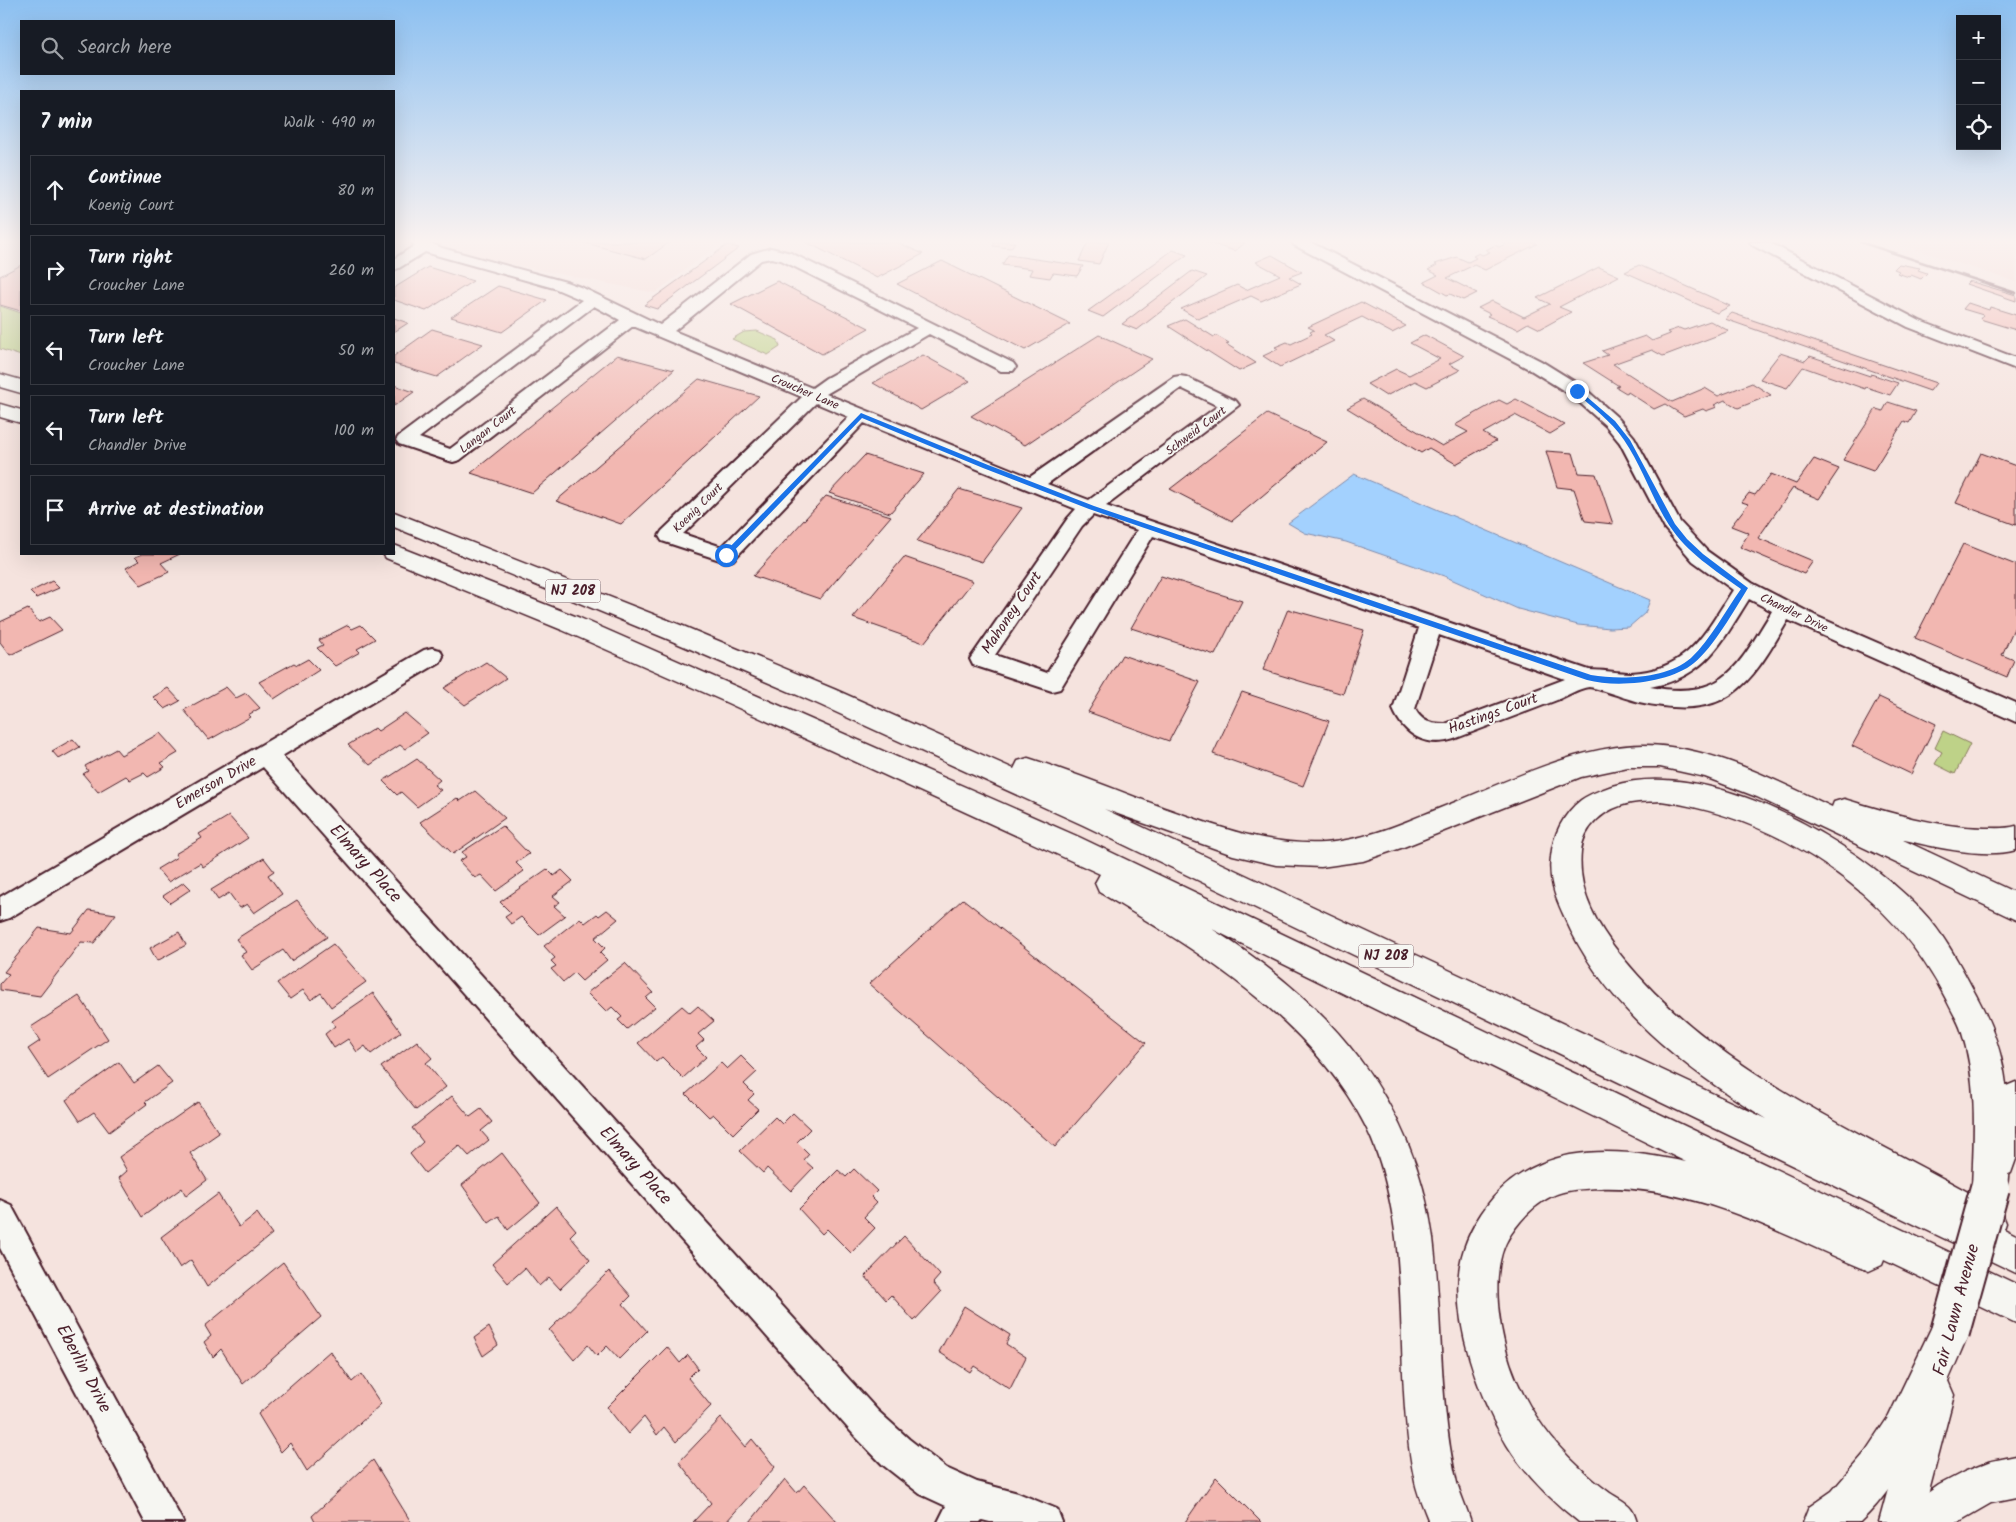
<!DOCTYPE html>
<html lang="en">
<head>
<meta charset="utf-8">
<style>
	body { margin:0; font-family:Kalam,sans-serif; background:#20242c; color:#f1f3f6 }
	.controls { position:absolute; right:15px; top:15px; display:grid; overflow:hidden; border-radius:0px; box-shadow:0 5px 20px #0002 }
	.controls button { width:45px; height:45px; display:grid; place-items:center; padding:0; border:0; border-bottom:1px solid #363941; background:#171b24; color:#f1f3f6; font:25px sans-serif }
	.stop { position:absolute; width:15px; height:15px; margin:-11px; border:4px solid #1a73e8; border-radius:50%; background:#fff }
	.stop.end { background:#1a73e8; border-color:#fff; box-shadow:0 1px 5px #0008 }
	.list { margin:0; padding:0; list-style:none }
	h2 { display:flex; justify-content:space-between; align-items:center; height:65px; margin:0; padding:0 20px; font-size:21px }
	h2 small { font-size:16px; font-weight:400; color:#9ea1a6 }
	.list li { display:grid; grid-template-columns:32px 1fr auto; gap:15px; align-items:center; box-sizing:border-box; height:70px; margin:0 10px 10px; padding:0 10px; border:1px solid #363941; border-radius:0px }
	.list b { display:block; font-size:19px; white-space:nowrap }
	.list p { margin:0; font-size:16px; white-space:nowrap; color:#9ea1a6 }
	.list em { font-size:16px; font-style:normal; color:#9ea1a6 }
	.icon { flex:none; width:28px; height:28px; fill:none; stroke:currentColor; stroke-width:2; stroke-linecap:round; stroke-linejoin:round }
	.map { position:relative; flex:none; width:2016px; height:1522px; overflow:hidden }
	.search { position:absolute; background:#171b24; box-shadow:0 5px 20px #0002; left:20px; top:20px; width:375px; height:55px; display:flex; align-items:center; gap:12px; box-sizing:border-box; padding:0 18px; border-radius:0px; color:#9ea1a6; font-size:19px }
	.panel { position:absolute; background:#171b24; box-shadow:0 5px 20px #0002; left:20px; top:90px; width:375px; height:465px; border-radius:0px }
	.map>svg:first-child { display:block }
	.built { fill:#f4d6d0 }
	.green { fill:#bed288; stroke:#84785a }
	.water { fill:#a3d1fe; stroke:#7f8aaa }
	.building { fill:#f2b7b1; stroke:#4a1f2b }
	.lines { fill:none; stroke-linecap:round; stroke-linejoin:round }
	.minor-casing { stroke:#4a1f2b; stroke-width:4 }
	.secondary-casing { stroke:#4a1f2b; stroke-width:3 }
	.trunk-casing { stroke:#4a1f2b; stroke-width:3 }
	.minor { fill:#f6f6f2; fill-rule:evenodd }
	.secondary { fill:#f6f6f2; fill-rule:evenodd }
	.trunk { fill:#f6f6f2; fill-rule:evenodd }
	.rail { stroke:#4a1f2b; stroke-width:2.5 }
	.secondary-bridge-casing { stroke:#4a1f2b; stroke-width:42; stroke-linecap:butt }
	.secondary-bridge { stroke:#f6f6f2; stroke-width:38 }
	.route { fill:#1a73e8 }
	.labels { text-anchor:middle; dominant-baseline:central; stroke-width:4; stroke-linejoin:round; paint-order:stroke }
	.far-street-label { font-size:12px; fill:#4a1f2b; stroke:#f6f6f2 }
	.shield { fill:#f6f6f2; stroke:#7e6067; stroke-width:1 }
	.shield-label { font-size:14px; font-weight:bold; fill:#4a1f2b }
	.street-label { font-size:15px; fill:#4a1f2b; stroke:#f6f6f2 }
	.near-street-label { font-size:18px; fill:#4a1f2b; stroke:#f6f6f2 }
</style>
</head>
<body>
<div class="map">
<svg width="2016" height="1522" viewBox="0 0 2016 1522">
	<rect width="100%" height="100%" fill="#f5e3de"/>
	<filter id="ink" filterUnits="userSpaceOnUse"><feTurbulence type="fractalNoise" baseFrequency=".02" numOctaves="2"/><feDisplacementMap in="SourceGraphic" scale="10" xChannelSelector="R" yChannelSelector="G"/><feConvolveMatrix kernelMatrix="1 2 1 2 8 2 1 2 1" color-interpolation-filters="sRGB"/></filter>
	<g filter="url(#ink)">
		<path class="built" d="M400 242H722L655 293Z
			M1893 242H2016V282Z"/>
		<path class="green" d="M0 306 21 313V356L0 349Z
			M757 331 778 340 780 347 768 355 732 339 744 332Z
			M1943 731 1970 744 1955 774 1935 764 1942 752 1935 748Z"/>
		<path class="water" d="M1354 474 1650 600 1645 613 1629 627 1610 628 1578 625 1518 609 1444 576 1346 542 1305 533 1288 523Z"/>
		<path class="building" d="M582 242H670L646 259Z
			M806 242H897L923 254 877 278Z
			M995 242H1015L1011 248 993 246Z
			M1088 242H1109L1099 264 1079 261Z
			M1206 242H1240L1245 243 1235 251Z
			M1503 242H1532L1537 244 1485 270 1474 265 1447 278 1477 293 1463 300 1450 294 1447 295 1424 282 1438 275 1428 270 1437 265 1435 264 1457 257 1468 262 1476 258 1473 256 1479 253 1482 255 1490 252 1486 250 1495 245 1499 247 1506 244Z
			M727 245 739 248 657 309 644 305Z
			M1173 250 1187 255 1103 317 1088 311Z
			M1008 255 1083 266 1077 276 1053 273 1050 278 1029 275 1032 269 1002 265Z
			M1272 255 1302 272 1289 277 1301 284 1261 301 1251 296 1198 319 1181 309 1237 285 1246 290 1280 275 1256 262Z
			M942 261 1070 324 1025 350 897 284Z
			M1899 264 1920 268 1918 270 1927 273 1921 279 1911 275 1909 277 1897 273 1899 271 1894 269Z
			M21 265V311L0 305V276Z
			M1639 265 1713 298 1730 306 1717 313 1625 272Z
			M428 267 473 281 426 311 394 300V288Z
			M1599 267 1619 276 1559 307 1571 312 1540 329 1528 323 1518 329 1487 316 1490 314 1478 308 1492 301 1524 317 1550 304 1537 298Z
			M1192 271 1207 276 1137 330 1122 324Z
			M777 281 800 293 869 328 822 354 731 304Z
			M1969 281 2016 295V301L1966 284Z
			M498 286 547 300 502 332 451 317Z
			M1361 302 1406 326 1392 333 1362 317 1324 335 1334 341 1280 367 1263 356 1278 349 1275 347 1287 342 1291 344 1312 334 1310 332 1314 330 1308 327Z
			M1968 303 1989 310 1990 307 2016 315V330L1980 319 1983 315 1963 309Z
			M1732 313 1936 383 1930 391 1725 319Z
			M394 318 408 323 394 332Z
			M1185 319 1214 337 1217 336 1229 343 1226 344 1256 363 1239 371 1168 326Z
			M1710 321 1729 331 1663 356 1652 350 1613 364 1672 402 1705 388 1718 396 1752 383 1771 395 1738 408 1725 400 1714 405 1717 407 1706 411 1703 409 1684 416 1665 404 1654 409 1628 392 1626 393 1616 387 1619 386 1583 363 1608 355 1602 351 1645 336 1652 341 1670 334 1667 332 1679 328 1684 330Z
			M432 329 483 344 437 377 394 364V356Z
			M1099 335 1152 359 1025 445 971 416Z
			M1425 335 1464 356 1449 364 1460 370 1427 387 1415 381 1386 396 1367 384 1396 369 1409 375 1440 359 1410 343Z
			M1780 353 1805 361 1810 356 1870 376 1871 374 1898 383 1890 395 1866 387 1865 389 1803 367 1787 388 1760 379Z
			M617 355 674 370 532 493 471 473Z
			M923 355 970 381 921 410 873 383Z
			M699 379 759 396 621 524 556 501Z
			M394 385 414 392 394 406Z
			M1363 399 1442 446 1468 432 1455 425 1499 400 1507 404 1516 399 1565 425 1550 434 1515 415 1483 433 1496 441 1456 464 1429 448 1421 453 1347 408Z
			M1888 402 1916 411 1909 423 1904 421 1873 471 1843 460 1876 409 1883 411Z
			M1267 414 1327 442 1232 521 1170 489Z
			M1546 451 1573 453 1579 473 1596 474 1613 524 1585 521 1574 489 1557 487Z
			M1981 453 2016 466V525L1956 503Z
			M865 455 924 474 890 513 829 493Z
			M1814 459 1839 469 1819 499 1793 488 1758 538 1813 561 1804 574 1740 547 1749 533 1731 526 1748 504 1742 502 1749 493 1755 495 1771 474 1796 484Z
			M959 489 1022 508 982 562 917 541Z
			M826 496 891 516 820 599 753 576Z
			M1963 544 2016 565V624L2002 655 2014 660 2007 677 1915 638Z
			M143 554H180L161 563 169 572 141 585 126 568 139 561 135 557Z
			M904 557 973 581 924 643 853 618Z
			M1161 576 1242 601 1215 655 1131 628Z
			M52 581 59 588 36 598 30 592Z
			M28 609 39 622 50 617 62 630 10 655 0 642V622Z
			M1288 609 1364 630 1343 694 1263 670Z
			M348 625 352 629 361 625 375 639 357 649 360 652 335 666 317 648 323 645 319 640Z
			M1122 655 1200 682 1169 741 1088 712Z
			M308 659 319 670 274 699 259 682 294 663 297 665Z
			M486 662 506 678 465 705 444 688Z
			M226 687 236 698 246 693 260 708 248 715 250 717 209 740 184 710Z
			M168 688 180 701 165 709 153 697Z
			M1242 692 1329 721 1303 786 1213 754Z
			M1879 697 1936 724 1911 774 1852 746Z
			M405 713 428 733 405 749 400 745 370 765 348 745 375 728 378 731Z
			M160 733 178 753 161 763 165 767 148 777 144 773 130 780 126 776 98 792 83 774 88 771 85 766 116 749 121 755Z
			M73 739 80 747 59 759 52 751Z
			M417 759 440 780 434 785 441 790 417 807 401 792 397 795 383 781Z
			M475 791 505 818 453 854 420 822 457 798 460 801Z
			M229 816 248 838 203 867 200 863 168 882 157 869 177 857 175 854 202 838 199 834Z
			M502 826 529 854 516 863 524 871 496 891 481 875 475 878 459 861 466 857 462 852Z
			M264 858 274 871 268 875 282 894 254 913 247 904 240 908 229 893 218 900 211 890Z
			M547 869 554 876 562 870 573 881 553 896 560 902 554 906 565 916 539 935 521 917 511 924 505 917 511 913 500 902Z
			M184 882 191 889 170 903 163 896Z
			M963 899 1146 1043 1055 1147 869 984Z
			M297 900 327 937 291 961 283 950 252 970 241 955 246 952 236 939Z
			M89 910 116 914 94 943 81 942 40 996 0 990V984L9 974 4 972 39 928 71 933Z
			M607 910 618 919 595 938 605 948 600 953 607 960 582 981 574 973 563 982 551 969 556 966 551 961 555 958 544 946 580 918 585 923 597 914 599 916Z
			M179 932 186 945 157 961 150 948Z
			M333 944 366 982 331 1007 321 993 311 1000 303 990 290 999 277 983Z
			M625 963 653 992 646 998 655 1007 627 1029 618 1020 622 1017 612 1007 606 1012 587 993Z
			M373 993 401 1032 371 1054 365 1046 357 1052 348 1039 334 1048 325 1034 335 1026 332 1021Z
			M79 996 108 1039 48 1079 28 1049 40 1041 31 1027Z
			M682 1006 690 1013 698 1006 714 1021 698 1034 704 1040 696 1047 706 1057 683 1078 662 1057 656 1062 638 1043Z
			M417 1041 432 1058 426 1063 446 1087 416 1110 381 1067Z
			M741 1056 757 1072 744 1084 754 1094 748 1100 758 1109 733 1134 713 1114 709 1117 686 1094 721 1063 727 1069Z
			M119 1062 134 1083 158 1066 172 1083 145 1102 147 1104 109 1132 94 1112 80 1121 66 1100Z
			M452 1096 470 1117 481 1109 492 1122 481 1131 489 1140 469 1156 459 1145 425 1173 410 1154 423 1142 412 1128Z
			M198 1102 219 1133 190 1153 207 1180 186 1196 182 1188 142 1217 119 1178 127 1171 119 1157Z
			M793 1113 810 1129 797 1142 809 1154 804 1160 813 1168 791 1191 767 1168 763 1173 740 1151 775 1117 782 1124Z
			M502 1153 540 1203 508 1230 499 1216 489 1223 462 1185Z
			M854 1169 877 1191 871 1197 877 1203 864 1217 875 1228 851 1253 827 1229 822 1234 799 1209 838 1170 846 1177Z
			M218 1194 239 1227 257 1213 272 1234 207 1287 191 1260 180 1268 161 1237Z
			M556 1206 576 1230 570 1236 590 1260 560 1289 549 1277 539 1286 525 1268 508 1283 492 1264Z
			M904 1236 940 1275 933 1283 941 1292 914 1321 891 1295 886 1300 865 1276Z
			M283 1262 321 1317 243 1384 221 1349 213 1357 204 1342 211 1336 205 1326Z
			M609 1271 631 1296 623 1304 647 1331 619 1359 607 1346 597 1356 588 1345 574 1360 549 1330Z
			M964 1306 1010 1335 1006 1344 1026 1357 1010 1389 974 1366 970 1372 939 1352Z
			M489 1327 498 1345 483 1356 474 1338Z
			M667 1347 680 1363 688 1355 698 1368 688 1378 711 1406 676 1442 664 1427 657 1435 644 1417 628 1434 607 1407Z
			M330 1351 352 1382 361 1374 381 1404 307 1471 290 1443 281 1452 258 1414Z
			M721 1418 745 1447 752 1439 775 1467 726 1522H693L711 1503 679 1462Z
			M373 1460 411 1522H315L312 1516Z
			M1216 1477 1261 1522H1185Z
			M785 1479 797 1493 804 1485 837 1522H750Z"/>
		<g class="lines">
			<g class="minor-casing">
				<path id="minor" d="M412 242H428L442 248 566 282 583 288 660 325 751 254 771 248 791 253 1013 363 1016 367 1013 371H1001L929 334 826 394 1030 477 1174 377 1180 376 1186 377 1236 401 1239 405 1106 506 1589 670C1603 670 1617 673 1631 673 1689 670 1705 633 1733 590L1693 561 1665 529 1620 443 1606 426 1571 395 1529 369 1294 245 1292 242H1310L1541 361 1583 387 1618 418 1634 437 1680 522 1707 551 1752 583 1818 617 2016 703V722L1788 620C1748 689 1727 721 1639 702 1630 700 1594 687 1589 687 1579 688 1566 696 1557 700 1523 713 1488 726 1454 739 1426 748 1404 735 1393 709L1419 628 1153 536 1060 689 1052 691 973 665 970 659 1068 518 1076 509 864 423 733 560 726 562 662 541 659 536 662 531 802 397 633 326 460 460 453 462 446 460 399 444 396 440 399 436 582 300 554 288 425 252 399 268 394 270V259L414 246ZM771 258 781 260 917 328 826 378 812 388 674 331 761 260ZM594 306 620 320 450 449 419 438ZM1181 388 1218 406 1089 500 1047 484ZM816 403 849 417 722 547 683 534ZM1093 515 1137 530 1047 673 995 655 1082 526ZM1749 599 1772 611C1737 668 1725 700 1650 687 1706 677 1721 643 1749 599ZM1439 635 1565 679 1445 724C1431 724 1422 722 1415 709Z
					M1750 242H1768L1920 321 2016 358V369L1908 327 1752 245Z
					M432 648 440 650 443 656 440 662 282 756 878 1411 909 1439 946 1468 977 1482 1018 1493 1057 1509 1062 1522H990L982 1520 980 1522H938L946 1506 920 1494 883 1465 854 1435 263 767 9 918 0 921V897L424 650Z
					M0 1200 11 1205 183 1522H145L0 1248Z"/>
			</g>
			<g class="secondary-casing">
				<path id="secondary" d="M2016 1082V1159L2011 1173 1998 1178 1985 1173 1980 1160 2004 1087Z
					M1934 1375 1948 1381 1954 1395 1921 1522H1879L1914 1395 1920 1381Z"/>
			</g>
			<g class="trunk-casing">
				<path id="trunk" d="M0 374 21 380V393L0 387Z
					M0 404 21 410V423L0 417Z
					M394 512 683 626 836 690 1014 769 1018 761 1028 758C1075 773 1121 792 1167 809 1217 827 1270 846 1324 843 1370 840 1411 819 1453 803 1513 779 1578 746 1643 745 1709 745 1773 779 1832 807L1834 802 1844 799C1890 813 1936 827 1985 828 1995 828 2006 829 2016 826V850C1984 859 1933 847 1901 839L2016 893V920L1757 797 1705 777 1660 767H1628L1581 777 1401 848 1363 861 1321 867 1276 865 1233 855 1104 809 1767 1119C1686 1070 1603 1006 1564 916 1555 897 1548 878 1551 857 1553 835 1563 814 1581 800 1591 793 1601 790 1612 786 1709 756 1855 841 1921 910 1945 935 1960 965 1976 995 2005 1048 2009 1086 2009 1146 2008 1165 2010 1183 2003 1201L1992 1205 2001 1210 2006 1223 2004 1229 2016 1235V1273L1083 825 818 704 665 638 394 527ZM1661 801C1778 817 1893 893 1946 999 1951 1010 1959 1022 1962 1033 1978 1084 1974 1136 1972 1188L1975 1196C1852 1127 1714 1070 1623 958 1598 927 1577 893 1581 852 1583 826 1605 808 1631 803 1640 801 1651 802 1661 801Z
					M394 545 580 618 1079 837 2016 1284V1323L1884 1260 1882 1265 1869 1271C1782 1235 1697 1185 1600 1188 1584 1189 1566 1189 1552 1196 1535 1204 1521 1219 1511 1234 1486 1270 1500 1343 1517 1381 1531 1413 1552 1442 1578 1466 1588 1476 1599 1485 1610 1493 1616 1497 1627 1502 1631 1508 1634 1512 1636 1518 1637 1522H1579C1551 1500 1526 1476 1507 1445 1479 1398 1451 1321 1460 1265 1464 1241 1477 1217 1493 1198 1513 1175 1541 1161 1570 1155 1609 1148 1649 1154 1686 1162L1212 929C1328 1002 1414 1098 1433 1238 1443 1320 1438 1402 1457 1483 1461 1496 1467 1509 1471 1522H1429C1424 1509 1418 1496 1415 1482 1398 1401 1405 1319 1396 1238 1391 1201 1383 1161 1366 1127 1311 1019 1200 952 1099 892L1095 883 1100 874 719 699 562 630 386 558 383 554H394Z
					M1950 1313 1964 1318 1969 1332C1944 1392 1908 1478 1860 1522H1803L1809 1507 1832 1491 1863 1455 1889 1416 1936 1318Z
					M2016 1456V1498L1991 1503 1958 1522H1902L1908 1507 1939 1485 1964 1472 1992 1461Z"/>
			</g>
			<use href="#minor" class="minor"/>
			<use href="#secondary" class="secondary"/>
			<use href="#trunk" class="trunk"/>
			<path class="rail" d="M1860 242 2016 293"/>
			<g class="secondary-bridge-casing">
				<path id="secondary-bridge" d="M1950 1332 1990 1188"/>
			</g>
			<use href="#secondary-bridge" class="secondary-bridge"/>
		</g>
	</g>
	<linearGradient id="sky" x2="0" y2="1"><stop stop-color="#8cc0f1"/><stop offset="0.53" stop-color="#faf2f0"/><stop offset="1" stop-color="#faf2f0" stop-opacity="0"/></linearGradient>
	<rect width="2016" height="455" fill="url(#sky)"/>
	<path class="route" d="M1575 390H1579L1615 421 1630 440 1675 524 1687 539 1703 554 1748 588C1735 609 1713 648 1694 663 1670 683 1617 688 1587 680L1089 509 983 468 862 418 728 557 722 555 861 413 988 465 1094 506 1591 675C1620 680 1667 679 1691 658 1711 639 1725 611 1741 589 1715 570 1687 553 1669 525 1652 499 1642 466 1624 440 1611 421 1592 407 1575 392Z"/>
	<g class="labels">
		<g class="far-street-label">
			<text transform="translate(805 392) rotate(23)">Croucher Lane</text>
			<text transform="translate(488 430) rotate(-38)">Langan Court</text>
			<text transform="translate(1196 431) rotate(-37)">Schweid Court</text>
			<text transform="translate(698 508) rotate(-45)">Koenig Court</text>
			<text transform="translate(1794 613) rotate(26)">Chandler Drive</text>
		</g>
		<g class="shield">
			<rect x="545.5" y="579.5" width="55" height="23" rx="4"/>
			<rect x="1358.5" y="944.5" width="55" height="23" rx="4"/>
		</g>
		<g class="shield-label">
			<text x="573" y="591">NJ 208</text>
			<text x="1386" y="956">NJ 208</text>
		</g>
		<g class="street-label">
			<text transform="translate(1012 613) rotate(-56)">Mahoney Court</text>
			<text transform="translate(1493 714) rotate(-20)">Hastings Court</text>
			<text transform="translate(216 783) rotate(-30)">Emerson Drive</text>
		</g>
		<g class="near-street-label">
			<text transform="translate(365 864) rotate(48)">Elmary Place</text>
			<text transform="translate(635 1166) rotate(48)">Elmary Place</text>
			<text transform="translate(1957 1310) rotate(-75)">Fair Lawn Avenue</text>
			<text transform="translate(83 1369) rotate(62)">Eberlin Drive</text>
		</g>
	</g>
</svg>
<div class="controls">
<button>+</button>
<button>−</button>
<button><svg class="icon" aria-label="locate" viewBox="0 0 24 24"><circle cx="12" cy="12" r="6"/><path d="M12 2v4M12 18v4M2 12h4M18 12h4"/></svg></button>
</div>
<div class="stop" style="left:726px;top:555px"></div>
<div class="stop end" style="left:1577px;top:391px"></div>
<div class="search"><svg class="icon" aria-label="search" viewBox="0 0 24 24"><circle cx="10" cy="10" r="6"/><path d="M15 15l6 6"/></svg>Search here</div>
<section class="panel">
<h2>7 min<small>Walk · 490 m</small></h2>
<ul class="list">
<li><svg class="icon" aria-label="ahead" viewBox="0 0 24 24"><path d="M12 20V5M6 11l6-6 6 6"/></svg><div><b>Continue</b><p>Koenig Court</p></div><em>80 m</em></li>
<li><svg class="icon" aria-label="right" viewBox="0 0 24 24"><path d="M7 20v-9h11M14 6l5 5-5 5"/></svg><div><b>Turn right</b><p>Croucher Lane</p></div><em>260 m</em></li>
<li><svg class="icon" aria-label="left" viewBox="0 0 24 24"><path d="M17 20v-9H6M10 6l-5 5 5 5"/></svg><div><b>Turn left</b><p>Croucher Lane</p></div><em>50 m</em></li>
<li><svg class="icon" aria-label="left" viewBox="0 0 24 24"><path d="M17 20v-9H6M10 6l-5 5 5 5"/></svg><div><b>Turn left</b><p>Chandler Drive</p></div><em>100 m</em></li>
<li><svg class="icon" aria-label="arrive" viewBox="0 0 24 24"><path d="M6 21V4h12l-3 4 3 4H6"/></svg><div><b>Arrive at destination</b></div></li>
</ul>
</section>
</div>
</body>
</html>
